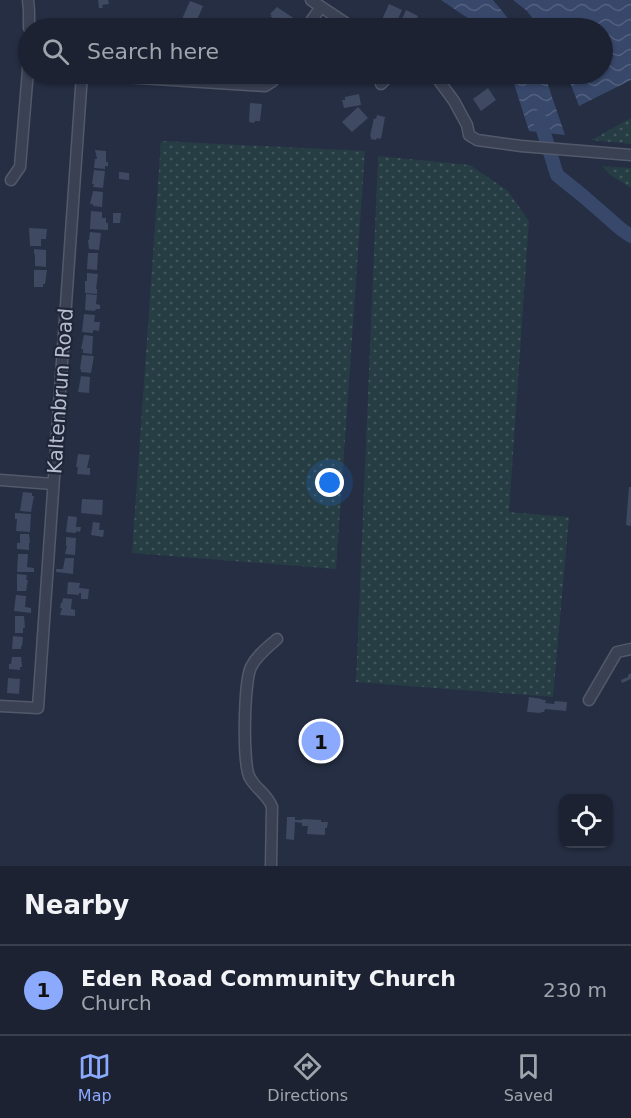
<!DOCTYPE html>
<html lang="en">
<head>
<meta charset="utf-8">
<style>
	body { margin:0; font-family:"DejaVu Sans",sans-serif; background:#292f3e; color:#f1f3f6 }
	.controls { position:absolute; right:18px; bottom:18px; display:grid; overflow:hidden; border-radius:12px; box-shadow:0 2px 4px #0004 }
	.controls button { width:54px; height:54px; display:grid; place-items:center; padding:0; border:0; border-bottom:2px solid #3a3f4d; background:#1c2232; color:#f1f3f6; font:30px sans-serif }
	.you { position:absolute; left:330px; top:483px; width:21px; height:21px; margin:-15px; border:4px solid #fff; border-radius:50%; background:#1a73e8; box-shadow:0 0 0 9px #1a73e833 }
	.badge { display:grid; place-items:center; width:39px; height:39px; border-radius:50%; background:#8caafd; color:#111; font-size:20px; font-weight:700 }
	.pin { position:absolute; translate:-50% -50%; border:3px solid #fff; box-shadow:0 2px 6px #0006 }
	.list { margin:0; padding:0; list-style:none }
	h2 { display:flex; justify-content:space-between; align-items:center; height:78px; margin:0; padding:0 24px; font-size:26px }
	h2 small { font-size:20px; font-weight:400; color:#a0a4ac }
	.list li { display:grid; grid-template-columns:39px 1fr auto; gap:18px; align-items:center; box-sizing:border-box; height:90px; padding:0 24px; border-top:2px solid #3a3f4d }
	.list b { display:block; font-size:22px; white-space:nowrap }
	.list p { margin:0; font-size:20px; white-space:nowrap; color:#a0a4ac }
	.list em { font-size:20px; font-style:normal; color:#a0a4ac }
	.icon { flex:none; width:33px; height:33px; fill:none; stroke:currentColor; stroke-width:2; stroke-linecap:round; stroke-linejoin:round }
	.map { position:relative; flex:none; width:631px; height:866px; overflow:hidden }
	.search { position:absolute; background:#1c2232; box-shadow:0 2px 4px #0004; left:18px; right:18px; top:18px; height:66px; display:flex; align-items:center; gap:15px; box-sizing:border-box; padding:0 21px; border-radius:33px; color:#a0a4ac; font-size:22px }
	.sheet { height:168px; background:#1c2232 }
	nav { display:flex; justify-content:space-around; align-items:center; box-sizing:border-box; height:84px; border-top:2px solid #3a3f4d; background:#1c2232; font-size:16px; color:#a0a4ac }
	nav a { display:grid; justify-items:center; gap:3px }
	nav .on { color:#8caafd }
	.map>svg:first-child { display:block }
	.grass { fill:url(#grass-dots) }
	.water { fill:url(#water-waves) }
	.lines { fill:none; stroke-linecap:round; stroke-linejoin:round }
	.river { stroke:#38486b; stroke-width:14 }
	.building { fill:#3f4961 }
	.minor-casing { stroke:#52596a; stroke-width:13 }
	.minor { stroke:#3a4153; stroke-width:10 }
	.labels { text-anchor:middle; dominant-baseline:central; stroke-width:4.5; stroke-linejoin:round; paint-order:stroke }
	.street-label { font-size:20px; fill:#b7bdcd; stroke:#1e2638 }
</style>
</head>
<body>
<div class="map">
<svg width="631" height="866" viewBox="0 0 631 866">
	<defs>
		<pattern id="grass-dots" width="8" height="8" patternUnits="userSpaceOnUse" patternTransform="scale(1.5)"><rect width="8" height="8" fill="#273d44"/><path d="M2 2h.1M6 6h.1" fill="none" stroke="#44575e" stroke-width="1.8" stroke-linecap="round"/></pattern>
		<pattern id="water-waves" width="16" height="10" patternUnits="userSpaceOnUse" patternTransform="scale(1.5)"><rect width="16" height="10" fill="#38486b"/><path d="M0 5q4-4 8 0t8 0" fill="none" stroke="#53607f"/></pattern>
	</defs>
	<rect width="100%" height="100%" fill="#252e43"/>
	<path class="grass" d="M631 118V144L591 140Z
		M161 141 365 151 336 569 132 553Z
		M378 156 470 165 508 191 529 221 509 512 569 517 553 697 356 682Z
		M602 166 631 168V188L609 174Z"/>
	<path class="water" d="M441 0H493L516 28H481L478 25Z
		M513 0H631V80L579 106 567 74H602V28H540L527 11Z
		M511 74H543L546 79 565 135 529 131Z"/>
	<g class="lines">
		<path class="river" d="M539 117 557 175 583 196 622 230 631 236"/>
	</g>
	<path class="building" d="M98 0H108L109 4 102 5 103 8H99Z
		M190 1 203 6 194 27 181 21Z
		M389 4 402 10 394 28H390L380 24Z
		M277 7 295 19 290 25 288 24 286 27 270 16 272 15 270 14Z
		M406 10 418 16 412 28H398Z
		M423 19 434 25 433 28H418Z
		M452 74H471L458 83Z
		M488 88 496 100 481 111 473 99Z
		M359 94 361 105 344 108 342 100H345V97Z
		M250 103 262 104 260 121H255L254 123 249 122Z
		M358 107 368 118 352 132 342 122Z
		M377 115 385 117 381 139 377 138 376 140 371 139V137L370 136 374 118 376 119Z
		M95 150 106 151V162H108V166H105V169L94 168 95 159H97Z
		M94 170 105 171 103 188 93 187 94 184H92Z
		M119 172 129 173V180L119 179Z
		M93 191 103 192 102 207 93 206V204H90Z
		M91 211 102 212V218H106V223H108V230L90 229Z
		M113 213H121L120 223H113Z
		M29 228 47 229 46 239H41V246H30Z
		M90 232 101 233 99 250 89 249 88 240H89Z
		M34 249 46 250V267L35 266V254H34Z
		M88 253H98L97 270 87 269Z
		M34 270H47L45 284H43V287H34Z
		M87 273 98 274 96 289H97V294L85 293V281H87Z
		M86 294 97 295 96 304 100 305V309H96L95 311 85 310Z
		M84 314 95 315 94 322H100L99 331 93 330V333L82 332Z
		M84 335 93 336 92 354 83 353V349H81Z
		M82 355 94 356 91 373 81 372V369H80Z
		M81 376 90 377 89 393 78 392Z
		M78 454 90 455 87 468H90V475L77 474 78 467H76Z
		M629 487H631V526L626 525Z
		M23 492 32 493V496H34L31 512 20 511Z
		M82 499 103 500 102 515 81 513Z
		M15 513 31 514 30 532 16 531 17 519H15Z
		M68 516 77 517 76 527H81L80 532 76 531V533L66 532Z
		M93 522 100 523 99 530H104L103 537 91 535Z
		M20 534H29L30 543H29V550L17 549V543H20Z
		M66 537 76 538 75 555 65 554 67 546H66Z
		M18 554H28L27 567 34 568V572H17Z
		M65 558H74L73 574 56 572V569H63Z
		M17 574 27 575 26 580H28L26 591H17Z
		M68 582 80 583 79 588 89 589 88 599H81V593H79V595L67 594Z
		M16 595 26 596 25 607 31 608V613L14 611Z
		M63 598 72 599 71 609 75 610V616L60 615 62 608H60L61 603H62Z
		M15 616H24L25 628H23V633H15Z
		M13 636 23 637 22 646H21V649H12Z
		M12 657H21L22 667H20V670L9 669V664H11Z
		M631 673V679L622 683 621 680 628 677V675Z
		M8 678 20 679 19 694 7 693Z
		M529 697 542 699V700H546L545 703 554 704 555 701 567 702 566 711 545 709 544 712H541V713L527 712Z
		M287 817H295V820H302L303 819 321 820V822H328L327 828H325V835L307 834 308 826H302V823L295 822 294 840 286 839Z"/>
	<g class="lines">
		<g class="minor-casing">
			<path id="minor" d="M28 0 29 11V28
				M311 0 350 26 356 28
				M306 28 321 7
				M77 74 265 86 273 81 277 74
				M434 74 454 101 467 125 469 135 477 140 521 146 631 155
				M381 84 391 74
				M11 180 20 167 28 70V38
				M0 480 53 484
				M589 700 617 652 631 649
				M0 706 38 708 82 74
				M271 866 272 807C268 795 256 789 250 778 242 765 244 681 251 667 257 655 268 647 277 639"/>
		</g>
		<use href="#minor" class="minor"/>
	</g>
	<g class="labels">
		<g class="street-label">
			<text transform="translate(60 391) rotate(-86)">Kaltenbrun Road</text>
		</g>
	</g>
</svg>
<div class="controls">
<button><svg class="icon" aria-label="locate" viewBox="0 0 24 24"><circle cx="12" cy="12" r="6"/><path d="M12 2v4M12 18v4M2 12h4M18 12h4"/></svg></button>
</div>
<div class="you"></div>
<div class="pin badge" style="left:321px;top:741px">1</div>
<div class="search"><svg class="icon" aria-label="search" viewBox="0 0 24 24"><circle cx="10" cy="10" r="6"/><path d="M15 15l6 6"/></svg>Search here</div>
</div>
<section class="sheet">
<h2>Nearby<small></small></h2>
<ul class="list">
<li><span class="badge">1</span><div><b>Eden Road Community Church</b><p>Church</p></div><em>230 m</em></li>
</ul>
</section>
<nav>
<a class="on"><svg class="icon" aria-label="map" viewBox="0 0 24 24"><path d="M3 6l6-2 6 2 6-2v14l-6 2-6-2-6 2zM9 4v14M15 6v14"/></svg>Map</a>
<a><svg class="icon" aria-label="directions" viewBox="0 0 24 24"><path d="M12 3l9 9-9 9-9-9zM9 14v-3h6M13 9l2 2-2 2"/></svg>Directions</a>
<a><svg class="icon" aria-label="saved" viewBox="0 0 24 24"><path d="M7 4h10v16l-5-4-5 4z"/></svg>Saved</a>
</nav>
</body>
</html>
